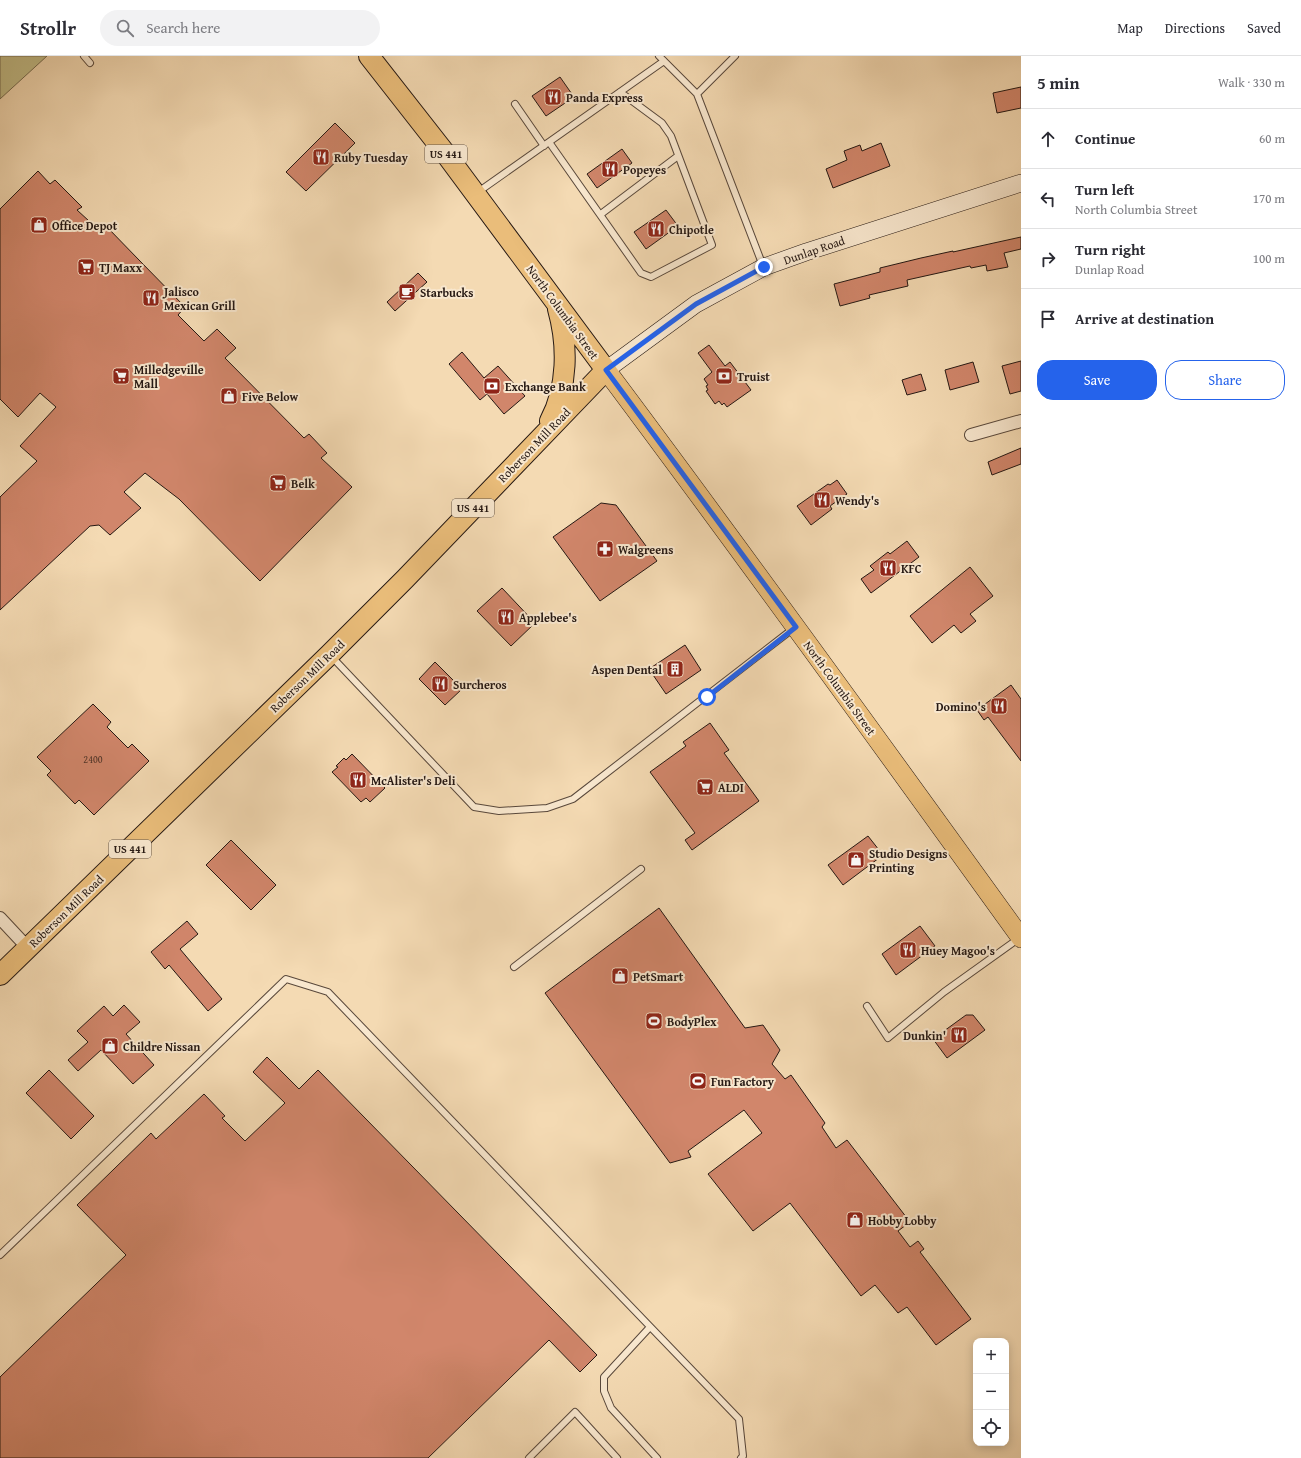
<!DOCTYPE html>
<html lang="en">
<head>
<meta charset="utf-8">
<style>
	body { margin:0; font-family:"Gentium Book Plus",serif; background:#f2f2f3; color:#2b2b33 }
	.controls { position:absolute; right:12px; bottom:12px; display:grid; overflow:hidden; border-radius:8px; box-shadow:0 2px 10px #0003 }
	.controls button { width:36px; height:36px; display:grid; place-items:center; padding:0; border:0; border-bottom:1px solid #e1e1e2; background:#fff; color:#2b2b33; font:20px sans-serif }
	.stop { position:absolute; width:12px; height:12px; margin:-9px; border:3px solid #2563eb; border-radius:50%; background:#fff }
	.stop.end { background:#2563eb; border-color:#fff; box-shadow:0 1px 4px #0008 }
	.list { margin:0; padding:0; list-style:none }
	h2 { display:flex; justify-content:space-between; align-items:center; height:52px; margin:0; padding:0 16px; font-size:17px }
	h2 small { font-size:13px; font-weight:400; color:#7c7c81 }
	.list li { display:grid; grid-template-columns:26px 1fr auto; gap:12px; align-items:center; box-sizing:border-box; height:60px; padding:0 16px; border-top:1px solid #e1e1e2 }
	.list b { display:block; font-size:15px; white-space:nowrap }
	.list p { margin:0; font-size:13px; white-space:nowrap; color:#7c7c81 }
	.list em { font-size:13px; font-style:normal; color:#7c7c81 }
	.actions { display:flex; gap:8px; padding:12px 16px }
	.actions a { flex:1; padding:9px 0; border:1px solid #2563eb; border-radius:16px; text-align:center; font-size:14px; color:#2563eb }
	.actions .main { background:#2563eb; color:#fff }
	.icon { flex:none; width:22px; height:22px; fill:none; stroke:currentColor; stroke-width:2; stroke-linecap:round; stroke-linejoin:round }
	.map { position:relative; flex:none; width:1021px; height:1402px; overflow:hidden }
	header { display:flex; align-items:center; gap:24px; box-sizing:border-box; height:56px; padding:0 20px; background:#fff; border-bottom:1px solid #e1e1e2 }
	header strong { font-size:19px }
	nav { display:flex; gap:22px; margin-inline-start:auto; font-size:14px }
	.search { width:280px; height:36px; background:#f2f2f3; display:flex; align-items:center; gap:10px; box-sizing:border-box; padding:0 14px; border-radius:22px; color:#7c7c81; font-size:15px }
	main { display:flex }
	aside { flex:1; background:#fff }
	.map>svg:first-child { display:block }
	.green { fill:#c2bd88; stroke:#746a4e }
	.building { fill:#d1866b; stroke:#251813 }
	.lines { fill:none; stroke-linecap:round; stroke-linejoin:round }
	.service-casing { stroke:#59483b; stroke-width:8 }
	.minor-casing { stroke:#59483b; stroke-width:14 }
	.secondary-casing { stroke:#251813; stroke-width:18 }
	.primary-casing { stroke:#251813; stroke-width:20 }
	.trunk-casing { stroke:#251813; stroke-width:22 }
	.service { stroke:#f8e7ce; stroke-width:6 }
	.minor { stroke:#f8e7ce; stroke-width:12 }
	.secondary { stroke:#f8e7ce; stroke-width:17 }
	.primary { stroke:#eabd7a; stroke-width:19 }
	.trunk { stroke:#eabd7a; stroke-width:20 }
	.route { stroke:#2563eb; stroke-width:5 }
	.labels { text-anchor:middle; dominant-baseline:central; stroke-width:4; stroke-linejoin:round; paint-order:stroke }
	.number-label { font-size:10px; fill:#503429 }
	.shield { fill:#f8e7ce; stroke:#64564b; stroke-width:1 }
	.shield-label { font-size:11px; font-weight:bold; fill:#251813 }
	.poi-label { font-size:12px; font-weight:bold; fill:#251813; stroke:#f8e7ce; text-anchor:start }
	.street-label { font-size:12px; fill:#251813; stroke:#f8e7ce }
</style>
</head>
<body>
<header>
<strong>Strollr</strong>
<div class="search"><svg class="icon" aria-label="search" viewBox="0 0 24 24"><circle cx="10" cy="10" r="6"/><path d="M15 15l6 6"/></svg>Search here</div>
<nav><a>Map</a><a>Directions</a><a>Saved</a></nav>
</header>
<main>
<div class="map">
<svg width="1021" height="1402" viewBox="0 0 1021 1402">
	<rect width="100%" height="100%" fill="#f4dab3"/>
	<filter id="stains"><feTurbulence type="fractalNoise" baseFrequency=".005" numOctaves="4"/><feColorMatrix values="0 0 0 0 .2 0 0 0 0 .09 0 0 0 0 .02 0 0 0 .5 -.17"/></filter>
	<radialGradient id="worn" r=".72"><stop offset=".6" stop-color="#630" stop-opacity="0"/><stop offset="1" stop-color="#630" stop-opacity=".3"/></radialGradient>
	<path class="green" d="M0 0H47L0 43Z"/>
	<path class="building" d="M560 21 574 41 546 60 532 40Z
		M1021 31V52L997 57 993 37Z
		M335 67 355 87 306 135 286 116Z
		M881 87 890 110 833 132 826 113 847 104 844 95 860 89 862 95Z
		M622 93 632 107 597 132 587 118Z
		M38 115 50 128 55 124 82 151 77 154 101 176 106 170 139 204 185 251 178 259 204 285 217 273 236 292 225 302 304 382 309 378 327 397 321 402 352 431 260 525 179 443 145 417 124 436 141 452 110 479 99 469 90 470 0 554V441L37 405 20 390 56 351 40 337 18 361 0 343V153Z
		M666 154 678 170 646 193 634 176Z
		M1021 181V193L1004 197 1008 211 987 215 986 209 971 212 970 210 907 224 908 230 869 239 870 242 840 250 834 228 880 216V212L921 202 953 195V196Z
		M418 217 427 226 395 255 387 246Z
		M709 289 725 310 730 306 751 334 727 351 724 347 722 349 719 345 715 348 706 335 708 334 706 330 708 329 704 323 712 316 698 297Z
		M462 296 484 322 498 310 525 340 504 358 487 338 480 344 449 308Z
		M1021 305V335L1010 338 1002 310Z
		M973 306 979 326 950 334 945 314Z
		M921 318 926 334 907 339 902 324Z
		M1021 392V408L992 419 988 406Z
		M837 424 847 438 830 450 832 453 811 469 797 450 828 428 830 429Z
		M601 447 616 449 657 505 600 545 553 481Z
		M907 485 919 501 871 537 861 523 874 514 870 510 888 496 890 498Z
		M970 511 993 540 970 558 976 565 961 577 954 569 932 587 910 560Z
		M502 532 535 567 511 590 477 555Z
		M685 589 701 614 666 638 649 613Z
		M435 606 462 633 445 649 419 623Z
		M1011 629 1021 643V705L988 661 984 664 977 654Z
		M93 648 111 666 107 671 128 692 132 688 149 705 94 759 79 744 75 748 47 719 51 715 37 701Z
		M710 667 729 694 724 697 759 745 692 794 685 784 695 777 650 716 686 690 683 686Z
		M352 698 385 732 370 746 366 742 361 746 332 716 338 711 336 710 344 702 346 704Z
		M868 780 883 799 843 829 828 809Z
		M231 784 276 829 251 854 206 809Z
		M659 852 745 972 763 969 780 994 772 1008 785 1023 791 1019 825 1067 822 1071 836 1092 847 1084 910 1166 898 1175 910 1191 918 1185 924 1193 920 1196 971 1263 936 1289 907 1251 898 1257 875 1229 861 1240 790 1147 753 1175 708 1118 762 1077 744 1054 688 1095 691 1101 670 1107 545 937Z
		M187 865 198 878 180 893 222 943 208 955 169 909 165 913 151 896Z
		M920 870 935 890 896 919 882 898Z
		M124 949 140 966 126 978 154 1009 133 1028 101 994 78 1015 68 1004 88 986 77 975 104 950 113 960Z
		M966 959H973L985 974 947 1002 933 983Z
		M267 1001 299 1033 318 1014 597 1299 580 1316 549 1284 428 1402H0V1321L126 1199 77 1149 151 1077 156 1083 204 1038 225 1060 222 1062 245 1085 285 1047 253 1016Z
		M49 1014 94 1060 71 1083 26 1037Z"/>
	<g class="lines">
		<g class="service-casing">
			<path id="service" d="M84 0 90 7
				M659 0 697 38
				M735 0 697 38 763 210
				M515 48 544 90
				M549 86 641 217 651 221 712 189 671 80 662 67 620 36
				M478 136 664 5
				M601 158 678 100
				M331 600 474 751 499 755 547 752 573 743 794 572
				M514 911 641 813
				M867 950 888 982 944 936 1018 883
				M0 1199 286 923 328 936 739 1363 743 1400 741 1402
				M650 1271 604 1321V1335L611 1352 657 1402
				M529 1402 575 1356 617 1402"/>
		</g>
		<g class="minor-casing">
			<path id="minor" d="M971 379 1021 365
				M0 862 28 892"/>
		</g>
		<g class="secondary-casing">
			<path id="secondary" d="M606 314 696 248 764 211 806 196 1021 127"/>
		</g>
		<g class="primary-casing">
			<path id="primary" d="M606 314C746 501 884 692 1021 882"/>
		</g>
		<g class="trunk-casing">
			<path id="trunk" d="M550 365C568 331 568 289 558 253
				M0 919 329 599 405 523 606 314 445 97 369 0"/>
		</g>
		<use href="#service" class="service"/>
		<use href="#minor" class="minor"/>
		<use href="#secondary" class="secondary"/>
		<use href="#primary" class="primary"/>
		<use href="#trunk" class="trunk"/>
	</g>
	<g class="lines">
		<path class="route" d="M707 641 796 571 606 314 696 248 764 211"/>
	</g>
	<defs>
		<g id="restaurant-square" transform="scale(0.9)"><rect x="-9" y="-9" width="18" height="18" rx="4" fill="#8f2418" stroke="#f8e7ce"/><path d="M-5-6h1v4h1v-4h1v4h1v-4h1v5L-1.5 .5V6h-2V.5L-5-1ZM5-6V6H3V1.5H1.5Q1.5-4 5-6Z" fill="#fff"/></g>
		<g id="shop-square" transform="scale(0.9)"><rect x="-9" y="-9" width="18" height="18" rx="4" fill="#8f2418" stroke="#f8e7ce"/><path d="M-5-2.5h2.3a2.7 3.5 0 0 1 5.4 0H5L5.5 6h-11ZM-1.5-2.5h3a1.5 2.3 0 0 0-3 0Z" fill="#fff"/></g>
		<g id="supermarket-square" transform="scale(0.9)"><rect x="-9" y="-9" width="18" height="18" rx="4" fill="#8f2418" stroke="#f8e7ce"/><path d="M-6-5.5h2.5l.6 2H6L4.5 2H-2.5L-4.4-4H-6ZM-1.5 3.2a1.3 1.3 0 1 0 .1 0ZM3 3.2a1.3 1.3 0 1 0 .1 0Z" fill="#fff"/></g>
		<g id="cafe-square" transform="scale(0.9)"><rect x="-9" y="-9" width="18" height="18" rx="4" fill="#8f2418" stroke="#f8e7ce"/><path d="M-5.5-4.5H6V0H3Q3 3.5 0 3.5H-2.5Q-5.5 3.5-5.5 0ZM3-3.2v2h1.7v-2ZM-6 4.5H4V6H-6Z" fill="#fff"/></g>
		<g id="bank-square" transform="scale(0.9)"><rect x="-9" y="-9" width="18" height="18" rx="4" fill="#8f2418" stroke="#f8e7ce"/><path d="M-6-4H6V4H-6ZM0-2.3a2.3 2.3 0 1 0 0 4.6a2.3 2.3 0 1 0 0-4.6Z" fill="#fff"/></g>
		<g id="pharmacy-square" transform="scale(0.9)"><rect x="-9" y="-9" width="18" height="18" rx="4" fill="#8f2418" stroke="#f8e7ce"/><path d="M-2-6h4v4h4v4h-4v4h-4v-4h-4v-4h4Z" fill="#fff"/></g>
		<g id="building-square" transform="scale(0.9)"><rect x="-9" y="-9" width="18" height="18" rx="4" fill="#8f2418" stroke="#f8e7ce"/><path d="M-4-6H4V6H1V3H-1V6H-4ZM-2.5-4.3h1.7v1.8h-1.7ZM.8-4.3h1.7v1.8H.8ZM-2.5-1h1.7V.8h-1.7ZM.8-1h1.7V.8H.8Z" fill="#fff"/></g>
		<g id="stadium-square" transform="scale(0.9)"><rect x="-9" y="-9" width="18" height="18" rx="4" fill="#8f2418" stroke="#f8e7ce"/><path d="M0-5a6.5 5 0 1 0 0 10a6.5 5 0 1 0 0-10ZM-3.5-1.8h7v3.6h-7Z" fill="#fff"/></g>
	</defs>
	<g fill-rule="evenodd">
		<use href="#restaurant-square" x="553" y="41"/>
		<use href="#restaurant-square" x="321" y="101"/>
		<use href="#restaurant-square" x="610" y="113"/>
		<use href="#shop-square" x="39" y="169"/>
		<use href="#restaurant-square" x="656" y="173"/>
		<use href="#supermarket-square" x="86" y="211"/>
		<use href="#cafe-square" x="407" y="236"/>
		<use href="#restaurant-square" x="151" y="242"/>
		<use href="#supermarket-square" x="121" y="320"/>
		<use href="#bank-square" x="724" y="320"/>
		<use href="#bank-square" x="492" y="330"/>
		<use href="#shop-square" x="229" y="340"/>
		<use href="#supermarket-square" x="278" y="427"/>
		<use href="#restaurant-square" x="822" y="444"/>
		<use href="#pharmacy-square" x="605" y="493"/>
		<use href="#restaurant-square" x="888" y="512"/>
		<use href="#restaurant-square" x="506" y="561"/>
		<use href="#building-square" x="675" y="613"/>
		<use href="#restaurant-square" x="440" y="628"/>
		<use href="#restaurant-square" x="999" y="650"/>
		<use href="#restaurant-square" x="358" y="724"/>
		<use href="#supermarket-square" x="705" y="731"/>
		<use href="#shop-square" x="856" y="804"/>
		<use href="#restaurant-square" x="908" y="894"/>
		<use href="#shop-square" x="620" y="920"/>
		<use href="#stadium-square" x="654" y="965"/>
		<use href="#restaurant-square" x="959" y="979"/>
		<use href="#shop-square" x="110" y="990"/>
		<use href="#stadium-square" x="698" y="1025"/>
		<use href="#shop-square" x="855" y="1164"/>
	</g>
	<g class="labels">
		<g class="number-label">
			<text x="93" y="703">2400</text>
		</g>
		<g class="shield">
			<rect x="425" y="89" width="42" height="18" rx="3"/>
			<rect x="452" y="443" width="42" height="18" rx="3"/>
			<rect x="109" y="784" width="42" height="18" rx="3"/>
		</g>
		<g class="shield-label">
			<text x="446" y="98">US 441</text>
			<text x="473" y="452">US 441</text>
			<text x="130" y="793">US 441</text>
		</g>
		<g class="poi-label">
			<text x="566" y="41">Panda Express</text>
			<text x="334" y="101">Ruby Tuesday</text>
			<text x="623" y="113">Popeyes</text>
			<text x="52" y="169">Office Depot</text>
			<text x="669" y="173">Chipotle</text>
			<text x="99" y="211">TJ Maxx</text>
			<text x="164" y="235">Jalisco<tspan x="164" dy="14">Mexican Grill</tspan></text>
			<text x="420" y="236">Starbucks</text>
			<text x="134" y="313">Milledgeville<tspan x="134" dy="14">Mall</tspan></text>
			<text x="737" y="320">Truist</text>
			<text x="505" y="330">Exchange Bank</text>
			<text x="242" y="340">Five Below</text>
			<text x="291" y="427">Belk</text>
			<text x="835" y="444">Wendy's</text>
			<text x="618" y="493">Walgreens</text>
			<text x="901" y="512">KFC</text>
			<text x="519" y="561">Applebee's</text>
			<text x="662" y="613" text-anchor="end">Aspen Dental</text>
			<text x="453" y="628">Surcheros</text>
			<text x="986" y="650" text-anchor="end">Domino's</text>
			<text x="371" y="724">McAlister's Deli</text>
			<text x="718" y="731">ALDI</text>
			<text x="869" y="797">Studio Designs<tspan x="869" dy="14">Printing</tspan></text>
			<text x="921" y="894">Huey Magoo's</text>
			<text x="633" y="920">PetSmart</text>
			<text x="667" y="965">BodyPlex</text>
			<text x="946" y="979" text-anchor="end">Dunkin'</text>
			<text x="123" y="990">Childre Nissan</text>
			<text x="711" y="1025">Fun Factory</text>
			<text x="868" y="1164">Hobby Lobby</text>
		</g>
		<g class="street-label">
			<text transform="translate(814 194) rotate(-19)">Dunlap Road</text>
			<text transform="translate(563 256) rotate(54)">North Columbia Street</text>
			<text transform="translate(534 389) rotate(-46)">Roberson Mill Road</text>
			<text transform="translate(307 620) rotate(-44)">Roberson Mill Road</text>
			<text transform="translate(840 632) rotate(54)">North Columbia Street</text>
			<text transform="translate(66 855) rotate(-44)">Roberson Mill Road</text>
		</g>
	</g>
	<rect width="100%" height="100%" filter="url(#stains)"/>
	<rect width="100%" height="100%" fill="url(#worn)"/>
</svg>
<div class="controls">
<button>+</button>
<button>−</button>
<button><svg class="icon" aria-label="locate" viewBox="0 0 24 24"><circle cx="12" cy="12" r="6"/><path d="M12 2v4M12 18v4M2 12h4M18 12h4"/></svg></button>
</div>
<div class="stop" style="left:707px;top:641px"></div>
<div class="stop end" style="left:764px;top:211px"></div>
</div>
<aside>
<h2>5 min<small>Walk · 330 m</small></h2>
<ul class="list">
<li><svg class="icon" aria-label="ahead" viewBox="0 0 24 24"><path d="M12 20V5M6 11l6-6 6 6"/></svg><div><b>Continue</b></div><em>60 m</em></li>
<li><svg class="icon" aria-label="left" viewBox="0 0 24 24"><path d="M17 20v-9H6M10 6l-5 5 5 5"/></svg><div><b>Turn left</b><p>North Columbia Street</p></div><em>170 m</em></li>
<li><svg class="icon" aria-label="right" viewBox="0 0 24 24"><path d="M7 20v-9h11M14 6l5 5-5 5"/></svg><div><b>Turn right</b><p>Dunlap Road</p></div><em>100 m</em></li>
<li><svg class="icon" aria-label="arrive" viewBox="0 0 24 24"><path d="M6 21V4h12l-3 4 3 4H6"/></svg><div><b>Arrive at destination</b></div></li>
</ul>
<div class="actions"><a class="main">Save</a><a>Share</a></div>
</aside>
</main>
</body>
</html>
